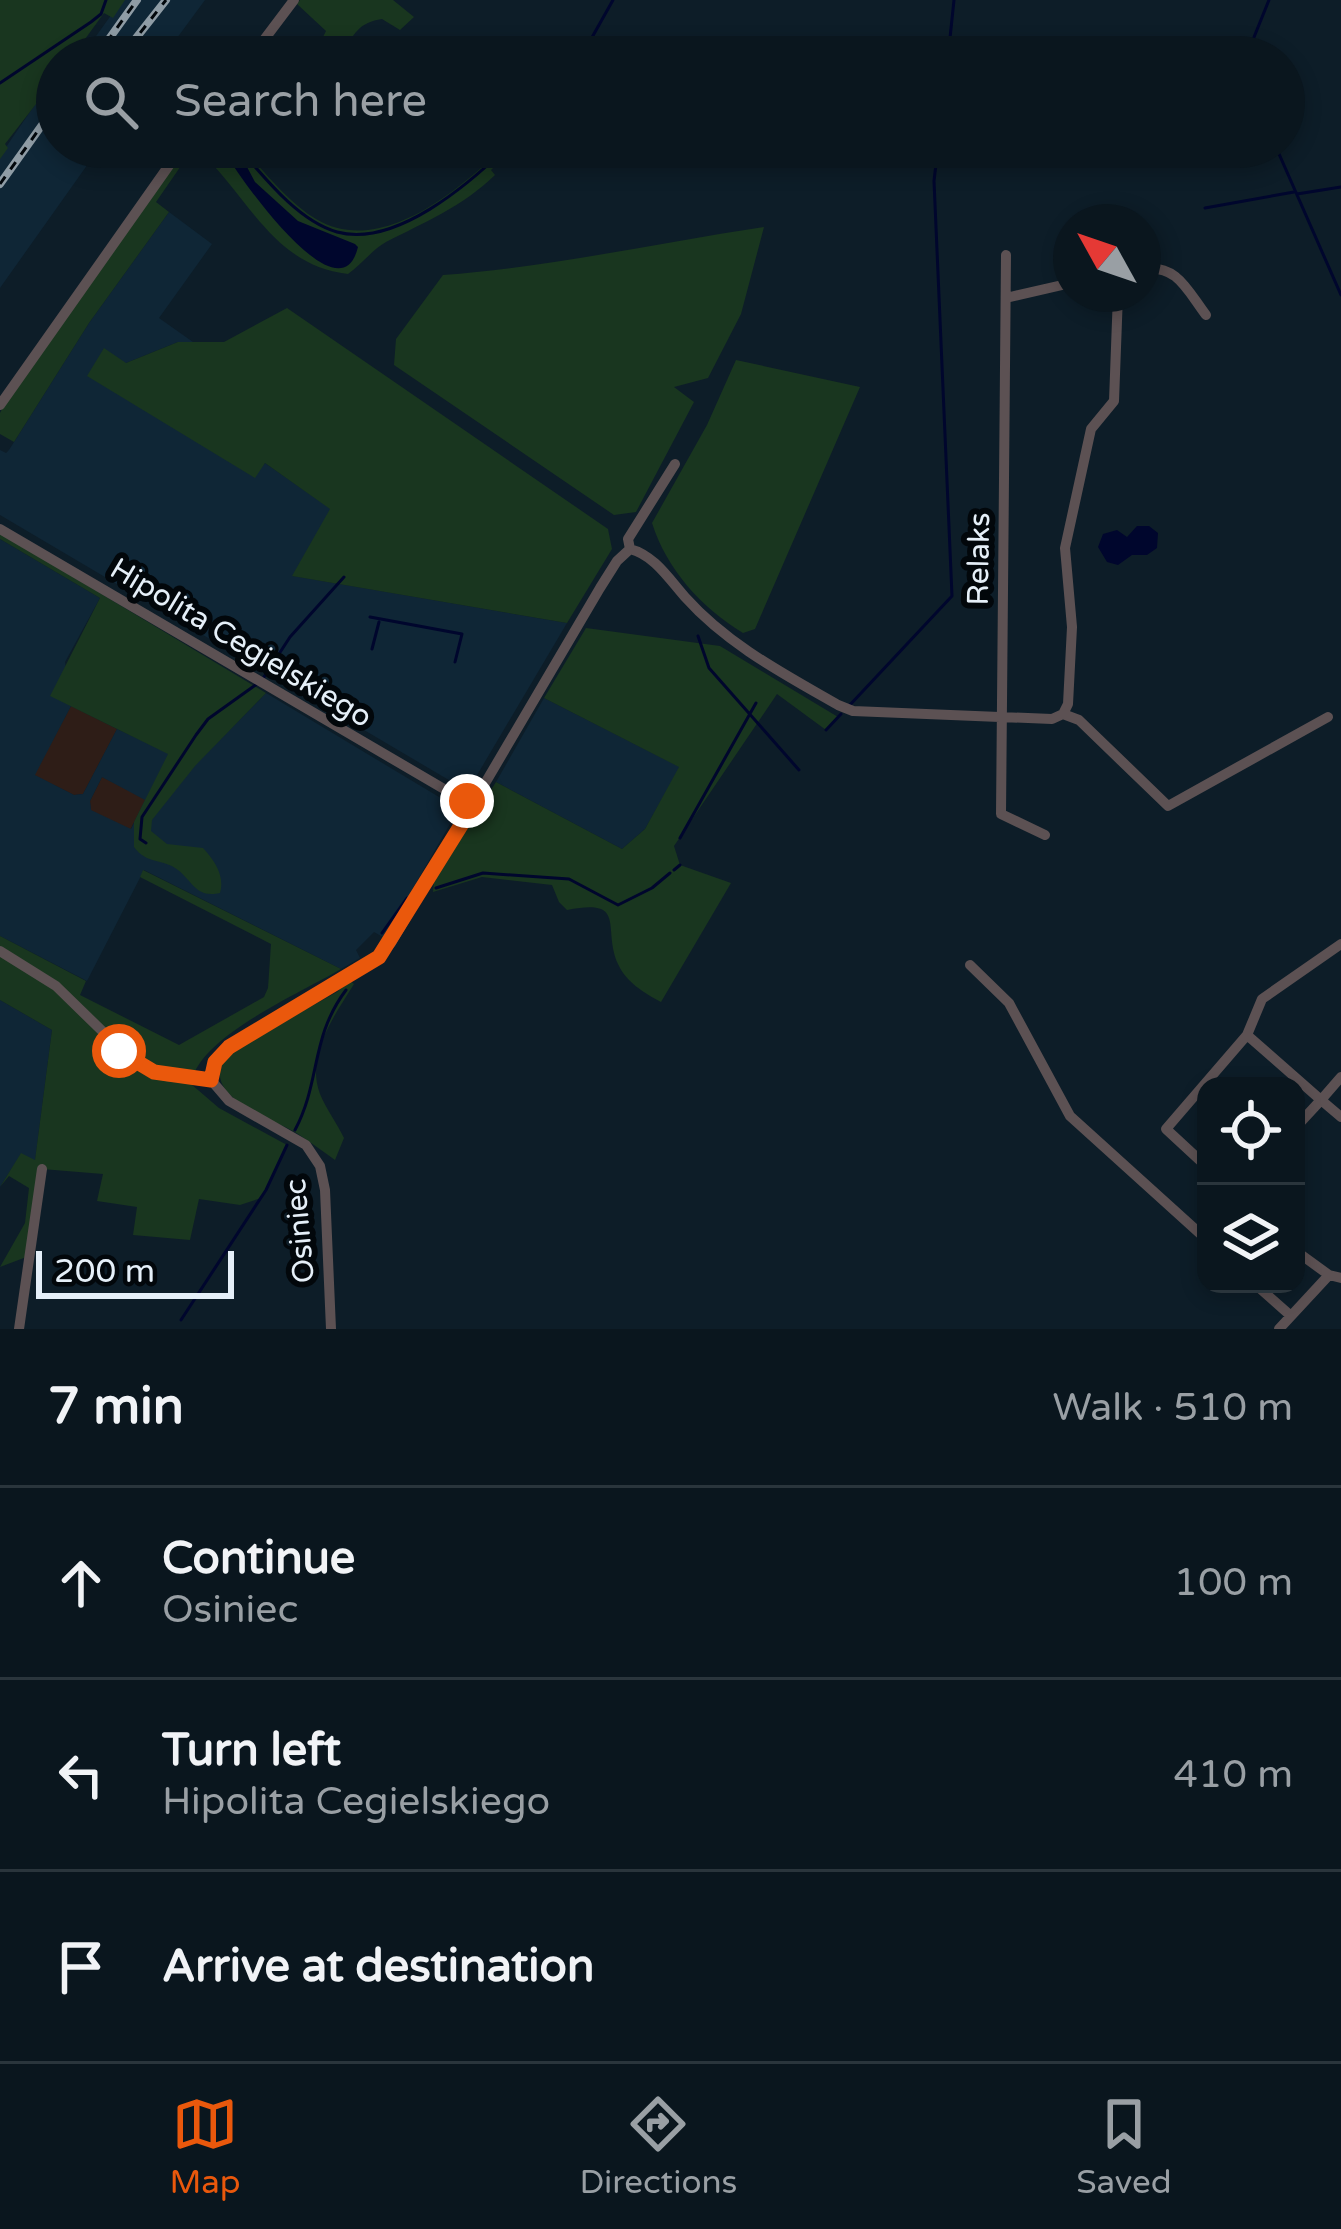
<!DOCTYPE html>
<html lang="en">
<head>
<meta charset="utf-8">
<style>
	body { margin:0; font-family:"Varela Round",sans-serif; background:#18232b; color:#f1f3f6 }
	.controls { position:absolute; right:36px; bottom:36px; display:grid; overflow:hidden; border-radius:24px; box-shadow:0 6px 18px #0003 }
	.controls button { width:108px; height:108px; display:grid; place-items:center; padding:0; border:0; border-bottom:3px solid #2a353c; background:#0a161e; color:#f1f3f6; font:60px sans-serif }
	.compass { position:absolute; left:1053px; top:204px; width:108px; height:108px; border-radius:50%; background:#0a161e; box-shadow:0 6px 18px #0003; rotate:310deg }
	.scale { position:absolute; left:36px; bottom:30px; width:198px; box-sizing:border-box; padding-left:12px; border:6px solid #e5eff8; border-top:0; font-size:33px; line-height:42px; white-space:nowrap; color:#e5eff8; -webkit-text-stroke:9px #02070b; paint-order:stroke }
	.stop { position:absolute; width:36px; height:36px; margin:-27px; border:9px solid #ea580c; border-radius:50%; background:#fff }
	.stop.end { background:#ea580c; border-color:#fff; box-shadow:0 3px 12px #0008 }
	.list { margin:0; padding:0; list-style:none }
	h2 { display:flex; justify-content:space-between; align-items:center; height:156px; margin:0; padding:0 48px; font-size:51px }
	h2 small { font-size:39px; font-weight:400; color:#999fa4 }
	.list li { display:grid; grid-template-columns:78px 1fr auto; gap:36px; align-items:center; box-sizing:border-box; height:192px; padding:0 48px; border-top:3px solid #2a353c }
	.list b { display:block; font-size:45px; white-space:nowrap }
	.list p { margin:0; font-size:39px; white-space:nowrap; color:#999fa4 }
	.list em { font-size:39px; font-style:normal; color:#999fa4 }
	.icon { flex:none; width:66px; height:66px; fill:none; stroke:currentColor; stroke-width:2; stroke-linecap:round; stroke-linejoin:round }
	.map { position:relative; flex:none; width:1341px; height:1329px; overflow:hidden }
	.search { position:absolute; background:#0a161e; box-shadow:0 6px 18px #0003; left:36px; right:36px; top:36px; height:132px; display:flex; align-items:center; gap:30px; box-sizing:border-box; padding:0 42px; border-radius:66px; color:#999fa4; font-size:45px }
	.sheet { height:732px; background:#0a161e }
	nav { display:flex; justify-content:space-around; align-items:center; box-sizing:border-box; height:168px; border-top:3px solid #2a353c; background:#0a161e; font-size:33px; color:#999fa4 }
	nav a { display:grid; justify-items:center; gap:6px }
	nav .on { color:#ea580c }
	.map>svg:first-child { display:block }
	.commercial { fill:#2e1d17 }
	.built { fill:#0f2636; fill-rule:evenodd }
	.green { fill:#19361f }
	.water { fill:#00062d }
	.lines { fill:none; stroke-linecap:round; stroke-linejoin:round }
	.stream { stroke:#00062d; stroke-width:3 }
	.minor { stroke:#5c5153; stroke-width:10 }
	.rail-casing { stroke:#8f9ca5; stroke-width:8 }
	.rail { stroke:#02070b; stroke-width:3; stroke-dasharray:9; stroke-linecap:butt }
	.route { stroke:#ea580c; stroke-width:15 }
	.labels { text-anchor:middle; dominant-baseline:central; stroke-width:12; stroke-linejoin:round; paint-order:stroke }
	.street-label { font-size:30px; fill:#e5eff8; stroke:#02070b }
</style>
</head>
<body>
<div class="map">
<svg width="1341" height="1329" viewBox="0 0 1341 1329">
	<rect width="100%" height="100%" fill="#0d1d28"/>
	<path class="commercial" d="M71 706 117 729 83 794 74 795 34 775Z
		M102 777 146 799 130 830 91 811 90 801Z"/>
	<path class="built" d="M122 0H205L163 57H81Z
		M57 72V147H100L0 288V156Z
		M169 212 212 244 159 318 193 342H178L126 363 254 477 265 463 331 509 293 576 567 623 470 787 464 789 0 515V450L6 453 9 450 89 323Z
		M0 539 100 598 65 662 71 706 35 775 74 795 83 794 117 729 195 765 266 693 449 803 454 817 405 902 383 937 374 932 356 950 360 958 341 969 144 870 87 981 0 936ZM102 777 145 800 131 829 91 810 90 801Z
		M544 698 680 767 645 829 622 849 496 782Z
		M0 1000 52 1030 35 1161 21 1154 0 1187Z"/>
	<path class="green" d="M0 0H125L113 18 104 13 72 57H57V77L5 144 8 148 0 159Z
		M300 0H393L414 17 400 30 382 19C360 22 352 34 344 54L347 57H313L326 31 297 4Z
		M187 147H194L156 202 169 212 89 323 14 442 0 434V413L8 397Z
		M195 147H243C263 171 289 203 316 219 381 258 460 189 504 147H515L491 170 495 175C462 207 425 222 386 242 372 250 361 265 348 274 271 265 249 195 195 147Z
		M764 227 741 314 708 378 674 387 694 402 636 512 614 515 394 365 396 339 443 275C551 267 657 243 764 227Z
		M287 308 608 529 612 549 567 623 292 576 330 509 265 463 255 478 87 376 104 348 126 363 178 342H224Z
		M736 360 860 387 755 629 743 633C701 607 667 570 652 523L707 425Z
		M0 533 266 693 195 766 152 820 151 831 167 844 203 848C215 861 225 876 220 893 196 898 194 883 178 870 163 858 147 865 134 847V822L168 754 50 696 100 598 0 539Z
		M586 628 720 646 838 717 826 730 777 694 674 846 680 865 731 883 661 1002C644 993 626 982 618 964 602 928 628 898 567 910L559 902 552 885 482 877 433 892 434 880 496 782 622 849 645 829 679 767 544 698Z
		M143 870 341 969C301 993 197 1037 191 1084L219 1108 287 1145 261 1198 240 1205 199 1199 190 1240 133 1235 137 1207 97 1201 103 1174 42 1169 29 1256 0 1267 25 1223 29 1188 9 1176 0 1187 21 1153 35 1160 52 1030 0 1000V936L86 981 80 995 179 1045 264 997 268 988 271 944 140 877Z
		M350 981 354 984C335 1015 305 1055 320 1094 326 1109 337 1123 344 1138L335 1160C322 1151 309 1141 295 1132 266 1116 192 1093 231 1051L337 992Z"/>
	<path class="water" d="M231 154 247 167 255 182 298 221 355 244 358 247C340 322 239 176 227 156Z
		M1137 526H1149L1158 533 1157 548 1147 555H1132L1118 565 1107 562 1098 547 1103 534 1117 530 1127 537Z"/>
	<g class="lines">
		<path class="stream" d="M581 57 613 0
			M948 57 954 0
			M1246 57 1269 0
			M0 83 91 22 101 14 106 0
			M238 147C264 177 298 221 337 232 395 248 469 184 507 147
			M1276 147 1341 295
			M1297 194 1341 187
			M1205 208 1294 192
			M370 617 462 634 455 662
			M698 636 709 668 799 770
			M372 649 379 622
			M264 677 290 637 344 577
			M848 707 952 596 934 181 938 147
			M826 730 841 714
			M680 838 756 703
			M146 843 140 839 142 817 196 735 208 719 257 684
			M674 870 680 865
			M436 888 483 873 569 879 618 905 652 888 670 873
			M382 933 407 898
			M295 1130C321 1081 310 1038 346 990
			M181 1320 266 1190 287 1145"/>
		<path class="minor" d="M251 57 294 0
			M1006 255 1001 814 1045 835
			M1143 269C1177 264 1187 290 1206 315
			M1006 298 1071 283
			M0 405 182 147
			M0 529 473 806
			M630 549 628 539 675 464
			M1063 714 1068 704 1072 627 1065 548 1091 429 1114 401 1118 294
			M0 951 56 986 135 1063 165 1076 211 1080
			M970 965 1009 1003 1070 1116 1206 1239
			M1341 1077 1321 1100 1341 1117
			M211 1080 215 1062 229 1047 366 967 391 943 600 588 617 561 630 549C654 555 669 579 685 597 728 645 784 674 838 705L853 711 1052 719 1063 714 1079 720 1168 806 1328 717
			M211 1080 229 1101 306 1145 320 1166 325 1190 331 1329
			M1296 1127 1321 1100 1247 1035 1262 999 1341 944
			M1206 1166 1166 1129 1247 1035
			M1296 1251 1329 1275 1341 1278
			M1255 1284 1291 1316
			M19 1329 42 1169
			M1279 1329 1329 1275"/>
		<g class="rail-casing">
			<path id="rail" d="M129 47 166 0
				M96 57 137 0
				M0 184 57 104"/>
		</g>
		<use href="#rail" class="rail"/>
	</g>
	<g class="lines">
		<path class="route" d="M119 1051 154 1072 211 1080 215 1062 229 1047 379 957 473 806 467 801"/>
	</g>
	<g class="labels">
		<g class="street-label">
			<text transform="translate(979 559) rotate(-89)">Relaks</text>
			<text transform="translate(241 643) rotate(31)">Hipolita Cegielskiego</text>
			<text transform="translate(300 1231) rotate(-95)">Osiniec</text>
		</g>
	</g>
</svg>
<div class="controls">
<button><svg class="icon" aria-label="locate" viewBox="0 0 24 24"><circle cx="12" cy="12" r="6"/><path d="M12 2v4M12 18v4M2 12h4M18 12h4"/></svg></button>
<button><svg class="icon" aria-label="layers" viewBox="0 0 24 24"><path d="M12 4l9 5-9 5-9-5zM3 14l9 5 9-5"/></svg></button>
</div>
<svg class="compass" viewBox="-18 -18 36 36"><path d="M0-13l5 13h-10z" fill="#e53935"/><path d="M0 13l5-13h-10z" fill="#999fa4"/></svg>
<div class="scale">200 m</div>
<div class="stop" style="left:119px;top:1051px"></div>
<div class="stop end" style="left:467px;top:801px"></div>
<div class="search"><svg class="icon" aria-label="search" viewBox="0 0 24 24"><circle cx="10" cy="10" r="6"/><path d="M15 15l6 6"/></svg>Search here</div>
</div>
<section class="sheet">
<h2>7 min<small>Walk · 510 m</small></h2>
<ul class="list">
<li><svg class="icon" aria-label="ahead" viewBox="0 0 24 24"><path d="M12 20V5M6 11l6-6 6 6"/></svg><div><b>Continue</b><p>Osiniec</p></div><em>100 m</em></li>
<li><svg class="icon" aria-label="left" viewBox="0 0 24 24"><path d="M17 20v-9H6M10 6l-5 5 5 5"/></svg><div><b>Turn left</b><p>Hipolita Cegielskiego</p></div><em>410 m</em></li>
<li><svg class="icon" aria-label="arrive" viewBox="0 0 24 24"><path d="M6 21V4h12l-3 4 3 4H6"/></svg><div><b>Arrive at destination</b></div></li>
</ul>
</section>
<nav>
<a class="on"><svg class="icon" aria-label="map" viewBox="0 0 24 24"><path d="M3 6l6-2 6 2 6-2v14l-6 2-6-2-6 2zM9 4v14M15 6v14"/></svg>Map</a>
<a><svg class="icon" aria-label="directions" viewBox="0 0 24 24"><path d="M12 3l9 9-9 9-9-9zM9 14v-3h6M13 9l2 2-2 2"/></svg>Directions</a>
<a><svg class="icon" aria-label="saved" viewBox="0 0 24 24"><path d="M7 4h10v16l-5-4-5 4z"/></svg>Saved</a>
</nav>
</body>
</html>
